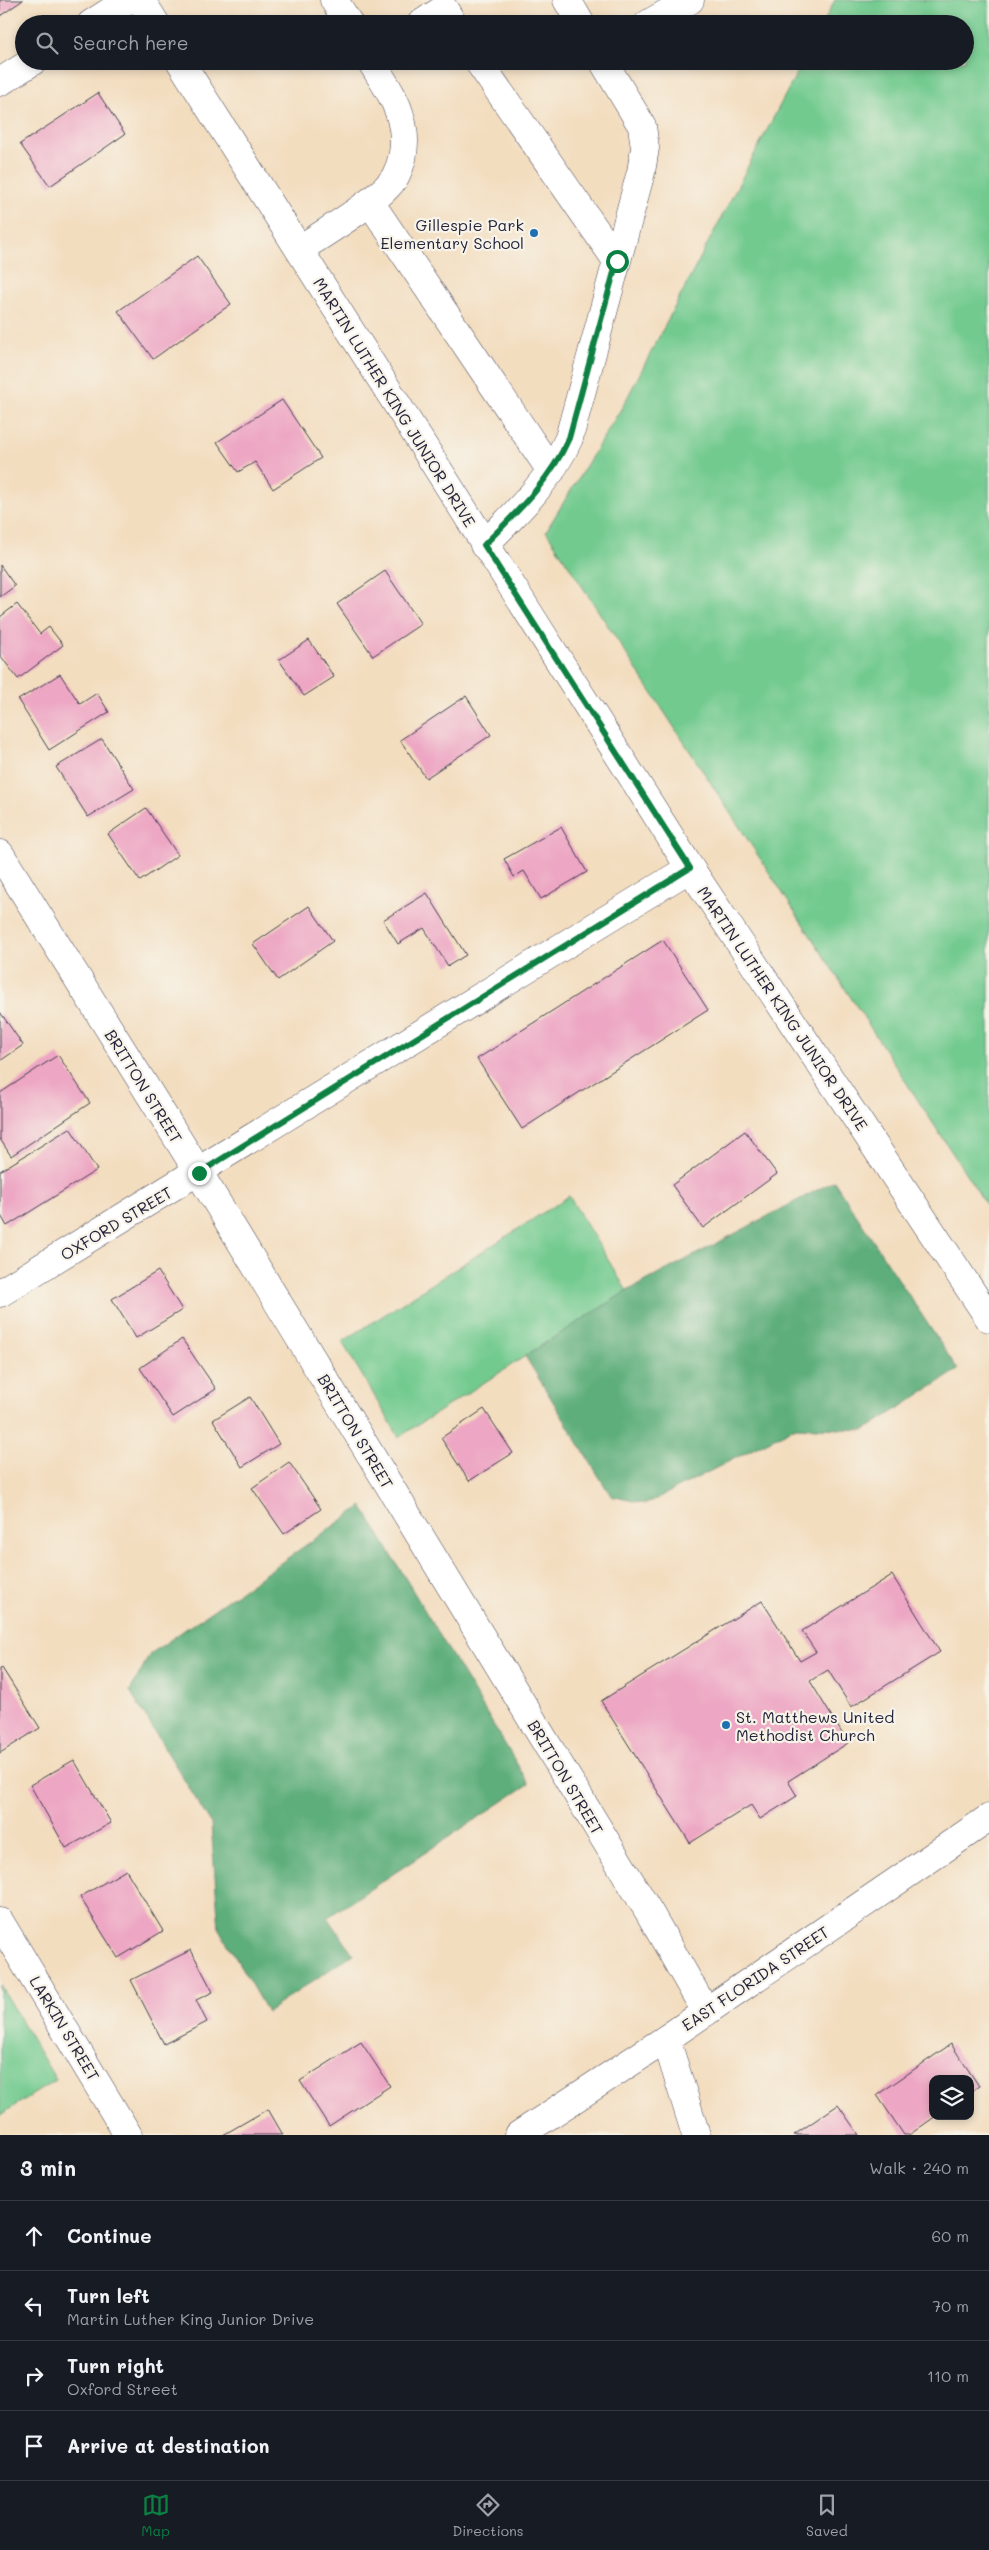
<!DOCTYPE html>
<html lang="en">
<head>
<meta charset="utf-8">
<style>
	body { margin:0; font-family:Mali,sans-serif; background:#20242c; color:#f1f3f6 }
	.controls { position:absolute; right:15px; bottom:15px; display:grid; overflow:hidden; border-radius:10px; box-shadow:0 2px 8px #0003 }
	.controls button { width:45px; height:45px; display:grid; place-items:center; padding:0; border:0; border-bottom:1px solid #363941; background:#171b24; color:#f1f3f6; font:25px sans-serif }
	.stop { position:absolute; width:15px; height:15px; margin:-11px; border:4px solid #0b8043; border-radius:50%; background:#fff }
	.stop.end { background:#0b8043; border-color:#fff; box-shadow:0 1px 5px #0008 }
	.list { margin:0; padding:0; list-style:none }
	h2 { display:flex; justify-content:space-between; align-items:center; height:65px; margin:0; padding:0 20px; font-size:21px }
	h2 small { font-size:16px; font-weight:400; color:#9ea1a6 }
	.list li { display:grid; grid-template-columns:32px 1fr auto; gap:15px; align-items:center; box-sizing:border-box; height:70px; padding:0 20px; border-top:1px solid #363941 }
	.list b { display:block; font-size:19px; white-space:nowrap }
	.list p { margin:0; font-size:16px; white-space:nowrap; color:#9ea1a6 }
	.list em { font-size:16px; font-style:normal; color:#9ea1a6 }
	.icon { flex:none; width:28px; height:28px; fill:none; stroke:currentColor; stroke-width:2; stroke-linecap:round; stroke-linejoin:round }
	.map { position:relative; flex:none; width:989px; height:2135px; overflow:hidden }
	.search { position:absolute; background:#171b24; box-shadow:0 2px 8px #0003; left:15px; right:15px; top:15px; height:55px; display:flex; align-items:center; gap:12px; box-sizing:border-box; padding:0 18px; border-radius:28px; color:#9ea1a6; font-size:19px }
	.sheet { height:345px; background:#171b24 }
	nav { display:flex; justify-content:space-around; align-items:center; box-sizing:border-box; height:70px; border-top:1px solid #363941; background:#171b24; font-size:14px; color:#9ea1a6 }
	nav a { display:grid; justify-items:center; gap:2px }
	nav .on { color:#0b8043 }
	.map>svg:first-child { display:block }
	.green { fill:#72ca8f; stroke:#4a7665 }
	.forest { fill:#5dae7a; stroke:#40685a }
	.building { fill:#eda6c3 }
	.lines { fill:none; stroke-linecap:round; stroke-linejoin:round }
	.minor-casing { stroke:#413e4f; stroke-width:29 }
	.major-casing { stroke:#413e4f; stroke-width:29 }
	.minor { stroke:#fff; stroke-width:28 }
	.major { stroke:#fff; stroke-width:28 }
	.route { stroke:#0b8043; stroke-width:6 }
	.poi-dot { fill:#1f6fb2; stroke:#f7f3e8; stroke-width:2 }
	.labels { text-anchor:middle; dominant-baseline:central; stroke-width:4.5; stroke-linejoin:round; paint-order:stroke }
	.poi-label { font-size:16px; fill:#22223b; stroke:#f7f3e8; text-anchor:end }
	.street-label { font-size:16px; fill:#22223b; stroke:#f7f3e8 }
</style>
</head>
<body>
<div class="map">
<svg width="989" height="2135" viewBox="0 0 989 2135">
	<rect width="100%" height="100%" fill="#f7f3e8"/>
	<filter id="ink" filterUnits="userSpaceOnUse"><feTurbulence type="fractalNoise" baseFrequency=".02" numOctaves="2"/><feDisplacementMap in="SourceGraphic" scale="10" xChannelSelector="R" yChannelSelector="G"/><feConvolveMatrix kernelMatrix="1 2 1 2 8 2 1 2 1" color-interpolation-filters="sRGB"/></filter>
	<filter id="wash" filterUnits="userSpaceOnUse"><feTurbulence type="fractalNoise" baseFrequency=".0096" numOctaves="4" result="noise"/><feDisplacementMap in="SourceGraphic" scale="20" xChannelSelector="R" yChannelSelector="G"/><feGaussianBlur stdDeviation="1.12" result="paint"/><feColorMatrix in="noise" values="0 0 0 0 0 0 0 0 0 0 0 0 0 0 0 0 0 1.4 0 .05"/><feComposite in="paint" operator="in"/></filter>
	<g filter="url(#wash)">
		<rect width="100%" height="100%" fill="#f3ddbf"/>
		<path class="green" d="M835 0H989V1209L546 531 624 404 803 61H965V24H823Z
			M569 1196 627 1291 399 1437 342 1342Z
			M0 1986 56 2080 0 2115Z"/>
		<path class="forest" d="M834 1181 958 1370 865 1430 796 1427 646 1504 611 1496 525 1356 627 1291Z
			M362 1506 529 1784 328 1917 353 1954 267 2012 219 1929 211 1824 130 1691 150 1654Z"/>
		<g id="blocks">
			<path class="building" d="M0 0H23L0 16Z
				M98 93 125 134 50 186 20 144Z
				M197 256 231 304 153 359 118 311Z
				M282 400 321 458 273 489 255 462 238 472 217 442Z
				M0 565 15 586 0 597Z
				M385 571 421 624 373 656 337 604Z
				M17 604 40 634 49 627 63 645 18 679 0 655V617Z
				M309 640 334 677 304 696 279 660Z
				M60 674 80 704 97 693 109 712 49 750 18 700Z
				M466 696 491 735 426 778 400 740Z
				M102 739 134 789 88 817 56 767Z
				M146 808 178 855 140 881 108 834Z
				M561 827 587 872 541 899 524 871 514 877 504 859Z
				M427 893 466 955 448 966 424 928 398 944 383 920Z
				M309 906 333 941 278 980 253 944Z
				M663 940 708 1010 522 1129 477 1059Z
				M0 1012 23 1045 0 1061Z
				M58 1055 90 1103 11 1156 0 1139V1093Z
				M70 1128 97 1170 7 1226 0 1214V1171Z
				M745 1131 777 1174 703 1228 672 1185Z
				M158 1271 182 1310 136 1338 112 1299Z
				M182 1339 216 1389 173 1417 140 1368Z
				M250 1397 279 1444 242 1467 213 1420Z
				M484 1409 513 1453 469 1481 441 1438Z
				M289 1462 321 1509 284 1534 252 1488Z
				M892 1575 940 1652 851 1707 828 1670 810 1681 848 1743 788 1781 797 1796 760 1819 751 1805 690 1843 601 1701 762 1601 800 1661 816 1652 802 1631Z
				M2 1668 40 1728 0 1753V1669Z
				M74 1760 111 1823 66 1848 30 1785Z
				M126 1870 163 1931 118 1958 80 1897Z
				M191 1950 213 1992 196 2000 207 2022 164 2044 131 1980Z
				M361 2042 390 2086 329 2126 300 2081Z
				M951 2044 979 2086 970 2092V2079H933V2116H936L909 2135H904L877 2095Z
				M838 2105 859 2135H794Z
				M268 2109 283 2135H223Z"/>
		</g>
	</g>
	<g filter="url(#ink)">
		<use href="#blocks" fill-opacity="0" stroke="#413e4f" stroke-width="1"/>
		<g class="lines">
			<g class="minor-casing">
				<path id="minor" d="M334 0 349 24
					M567 0 581 24
					M91 24 128 0
					M421 24 444 9 453 24
					M648 24 690 0
					M478 61 617 261
					M0 82 33 61
					M370 202 551 471
					M300 249C322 234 386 197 396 175 405 157 406 138 401 119 396 98 382 80 371 61
					M484 545C517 512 550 481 569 438L641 172 645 148 642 126 603 61
					M0 854 199 1173 649 1912 706 2012
					M0 1293 690 868
					M0 1922 128 2135
					M666 2039 696 2135"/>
			</g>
			<g class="major-casing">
				<path id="major" d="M141 0 156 24
					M180 61 690 868 989 1318
					M519 2135 666 2039 989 1818"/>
			</g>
			<use href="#minor" class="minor"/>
			<use href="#major" class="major"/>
		</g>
	</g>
	<g class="lines" filter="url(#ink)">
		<path class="route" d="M199 1173 690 868 484 545C517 512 550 481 569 438L617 261"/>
	</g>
	<g class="poi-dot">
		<circle cx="534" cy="233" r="5"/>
		<circle cx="726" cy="1725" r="5"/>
	</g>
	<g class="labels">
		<g class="poi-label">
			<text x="524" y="224">Gillespie Park<tspan x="524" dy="18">Elementary School</tspan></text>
			<text x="736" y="1716" text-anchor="start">St. Matthews United<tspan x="736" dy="18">Methodist Church</tspan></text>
		</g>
		<g class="street-label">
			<text transform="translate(395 402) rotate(58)">MARTIN LUTHER KING JUNIOR DRIVE</text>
			<text transform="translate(783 1008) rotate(56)">MARTIN LUTHER KING JUNIOR DRIVE</text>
			<text transform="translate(144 1086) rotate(58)">BRITTON STREET</text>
			<text transform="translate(116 1223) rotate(-31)">OXFORD STREET</text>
			<text transform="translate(356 1431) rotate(59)">BRITTON STREET</text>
			<text transform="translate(566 1777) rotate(59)">BRITTON STREET</text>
			<text transform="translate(755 1978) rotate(-34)">EAST FLORIDA STREET</text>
			<text transform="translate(65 2028) rotate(59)">LARKIN STREET</text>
		</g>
	</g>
</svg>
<div class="controls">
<button><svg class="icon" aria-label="layers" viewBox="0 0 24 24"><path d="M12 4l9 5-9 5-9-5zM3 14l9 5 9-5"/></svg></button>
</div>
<div class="stop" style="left:617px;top:261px"></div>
<div class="stop end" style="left:199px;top:1173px"></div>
<div class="search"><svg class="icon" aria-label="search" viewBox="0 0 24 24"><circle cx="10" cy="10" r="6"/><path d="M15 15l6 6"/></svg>Search here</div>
</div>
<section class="sheet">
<h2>3 min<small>Walk · 240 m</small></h2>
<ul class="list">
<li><svg class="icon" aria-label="ahead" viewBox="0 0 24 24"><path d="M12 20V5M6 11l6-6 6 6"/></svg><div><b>Continue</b></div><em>60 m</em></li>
<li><svg class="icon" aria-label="left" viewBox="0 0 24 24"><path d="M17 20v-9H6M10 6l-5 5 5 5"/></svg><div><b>Turn left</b><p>Martin Luther King Junior Drive</p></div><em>70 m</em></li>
<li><svg class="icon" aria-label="right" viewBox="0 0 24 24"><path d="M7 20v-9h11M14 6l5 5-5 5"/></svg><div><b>Turn right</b><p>Oxford Street</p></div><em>110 m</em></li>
<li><svg class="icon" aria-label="arrive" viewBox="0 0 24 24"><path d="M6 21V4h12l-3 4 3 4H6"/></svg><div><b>Arrive at destination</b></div></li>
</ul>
</section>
<nav>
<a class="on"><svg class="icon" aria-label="map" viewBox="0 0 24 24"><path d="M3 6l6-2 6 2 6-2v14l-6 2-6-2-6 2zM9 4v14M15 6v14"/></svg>Map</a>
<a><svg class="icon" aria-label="directions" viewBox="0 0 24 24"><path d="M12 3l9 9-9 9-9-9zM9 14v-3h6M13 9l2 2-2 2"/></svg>Directions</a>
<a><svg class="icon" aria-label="saved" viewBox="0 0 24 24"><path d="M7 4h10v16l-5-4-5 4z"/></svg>Saved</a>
</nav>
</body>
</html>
